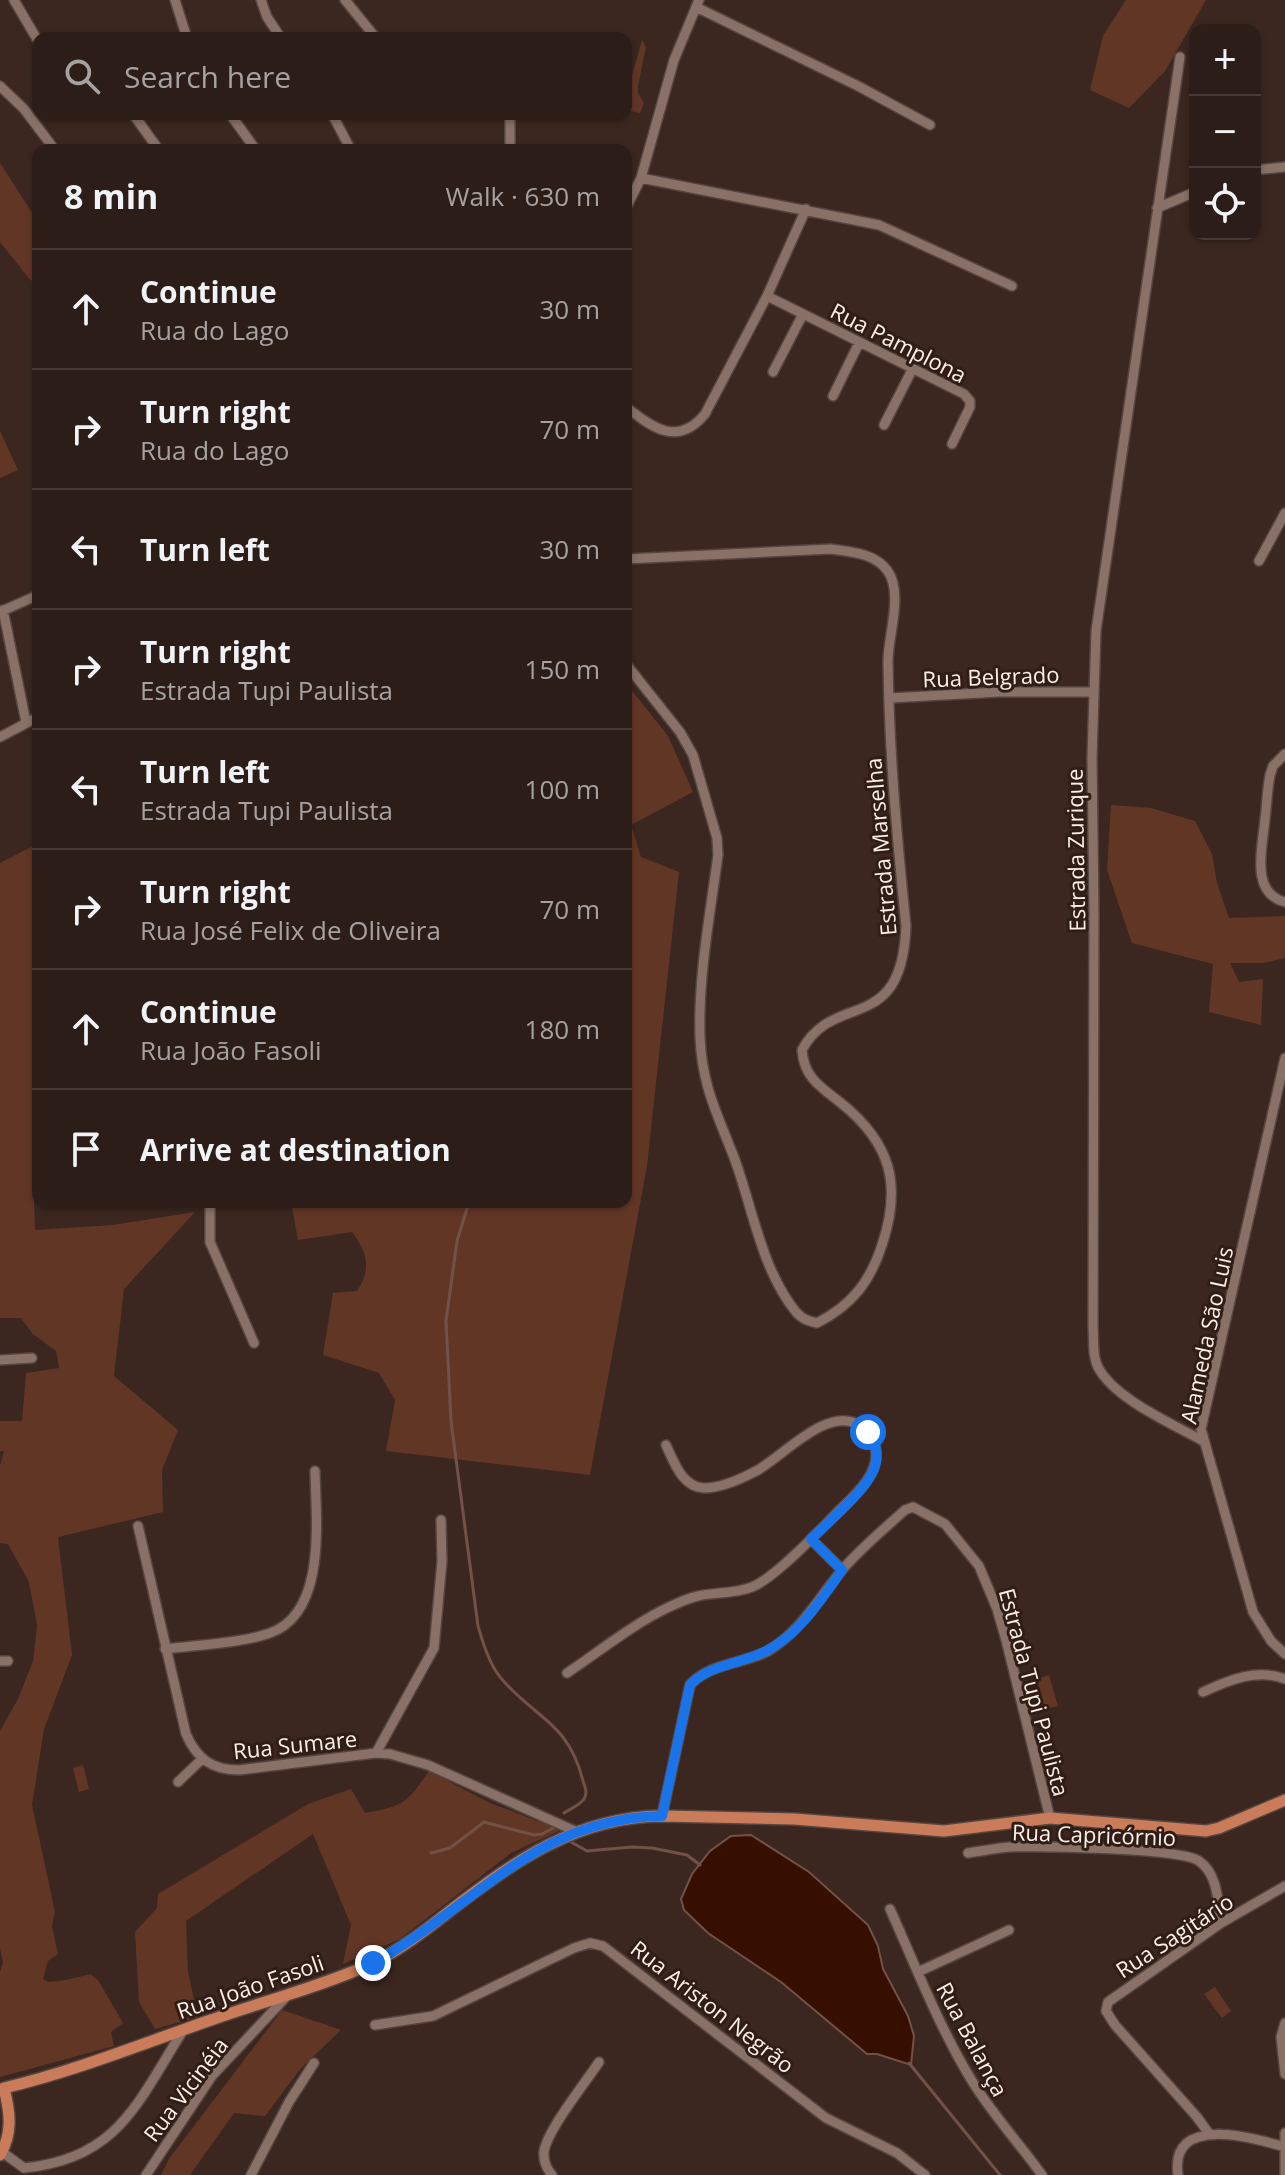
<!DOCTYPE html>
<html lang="en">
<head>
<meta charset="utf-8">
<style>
	body { margin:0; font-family:"Open Sans",sans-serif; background:#342621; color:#f1f3f6 }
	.controls { position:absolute; right:24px; top:24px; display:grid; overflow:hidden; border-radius:16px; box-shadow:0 2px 6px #0004 }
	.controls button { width:72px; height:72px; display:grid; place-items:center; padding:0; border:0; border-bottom:2px solid #483b37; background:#2c1d18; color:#f1f3f6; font:40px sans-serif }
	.stop { position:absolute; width:24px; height:24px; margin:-18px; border:6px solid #1a73e8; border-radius:50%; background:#fff }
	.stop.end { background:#1a73e8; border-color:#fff; box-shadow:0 2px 8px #0008 }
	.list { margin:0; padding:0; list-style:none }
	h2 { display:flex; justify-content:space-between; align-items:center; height:104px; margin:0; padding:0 32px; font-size:34px }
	h2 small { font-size:26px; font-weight:400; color:#a6a2a2 }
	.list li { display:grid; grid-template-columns:52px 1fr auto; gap:24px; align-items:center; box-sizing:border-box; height:120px; padding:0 32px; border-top:2px solid #483b37 }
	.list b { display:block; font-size:30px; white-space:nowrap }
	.list p { margin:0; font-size:26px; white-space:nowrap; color:#a6a2a2 }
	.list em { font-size:26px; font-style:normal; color:#a6a2a2 }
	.icon { flex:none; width:44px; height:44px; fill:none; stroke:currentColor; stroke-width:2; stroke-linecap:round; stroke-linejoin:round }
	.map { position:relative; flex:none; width:1285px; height:2175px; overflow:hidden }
	.search { position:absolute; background:#2c1d18; box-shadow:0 2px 6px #0004; left:32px; top:32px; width:600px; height:88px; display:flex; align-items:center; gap:20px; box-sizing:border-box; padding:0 28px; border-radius:16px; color:#a6a2a2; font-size:30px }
	.panel { position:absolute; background:#2c1d18; box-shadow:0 2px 6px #0004; left:32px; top:144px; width:600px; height:1064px; border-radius:16px }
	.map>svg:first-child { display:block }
	.green { fill:#623625 }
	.water { fill:#370f00; stroke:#725246; stroke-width:2 }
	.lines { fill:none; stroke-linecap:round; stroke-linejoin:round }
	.stream { stroke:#725246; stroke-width:3 }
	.minor-casing { stroke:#55453f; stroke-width:12 }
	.major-casing { stroke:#55453f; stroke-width:14 }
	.minor { stroke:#897168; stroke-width:9 }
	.major { stroke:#ca7b5a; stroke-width:11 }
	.route { stroke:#1a73e8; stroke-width:10 }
	.labels { text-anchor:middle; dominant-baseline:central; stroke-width:6; stroke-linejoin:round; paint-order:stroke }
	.street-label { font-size:22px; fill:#fbeee9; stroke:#301e16 }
</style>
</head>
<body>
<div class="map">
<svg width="1285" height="2175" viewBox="0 0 1285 2175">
	<rect width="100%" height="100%" fill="#3b2720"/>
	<path class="green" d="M1126 0H1206L1165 71 1129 108 1090 90 1103 36Z
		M642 40 646 47 638 86V93L644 103 640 113 626 110V97Z
		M0 163 38 222V272L31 281 0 242Z
		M0 431 18 470 0 478Z
		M626 683 668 736 693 792 631 825 641 857 679 872 647 1166 590 1475 386 1451 395 1400 379 1373 323 1355 333 1293 357 1291C372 1269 367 1252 352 1232L298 1240 291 1202H626Z
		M1111 805 1151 808 1195 821 1212 854 1217 883 1229 918 1285 916V958L1263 963H1230L1239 982 1263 979 1261 1025 1209 1012 1213 964 1132 943 1107 870Z
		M38 836V1198L34 1199 35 1230 113 1225 195 1212 124 1289 114 1376 178 1430 162 1470 163 1512 58 1537 72 1655 44 1729 32 1805 55 1912 52 1926 58 1954 48 1961 43 1979 48 1982C59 1982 80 1977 90 1974L98 1980 123 2023 111 2032 114 2046 0 2077V1972L3 1962 0 1949V1731L18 1699 33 1661 37 1625 29 1582 8 1544 0 1543V1466L4 1451H0V1421H22L26 1373 59 1368 56 1351 33 1334 21 1318H0V863L35 845Z
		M1049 1675 1058 1706 1045 1709 1036 1679Z
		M83 1765 89 1789 79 1792 73 1768Z
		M429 1771 490 1803 561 1830 511 1853 400 1939 343 1964 351 1925 313 1834 186 1921 188 1972 198 2017 155 2029 139 2002 135 1932 157 1908 158 1894 308 1804 351 1789 365 1813C404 1806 407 1803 429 1771Z
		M1215 1987 1231 2011 1222 2018 1204 1994Z
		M282 2010 341 2030 302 2067 265 2116 234 2113 190 2175H161L169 2159Z"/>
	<path class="water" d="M751 1835 809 1872 868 1925 878 1946 883 1969 908 2016 914 2036 911 2065 877 2054H867L781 1982 708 1933 684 1910 681 1899 692 1874 710 1851 731 1836Z"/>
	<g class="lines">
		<path class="stream" d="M469 1202 457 1241 446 1321 451 1421 478 1626C483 1643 489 1663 500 1677 535 1719 568 1721 583 1781 585 1787 588 1793 584 1799 580 1805 570 1809 564 1813
			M571 1842 587 1851 632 1847 652 1848 687 1855 700 1865
			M431 1853 450 1848 484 1822 534 1835 542 1834 553 1828
			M909 2063 1000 2175"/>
		<g class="minor-casing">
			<path id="minor" d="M14 0 38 41
				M175 0 187 38
				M261 0 267 17 281 38
				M345 0 376 38
				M696 7 858 86 930 125
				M1180 57 1096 631 1092 757 1094 913 1093 1326C1094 1340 1092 1357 1099 1369 1117 1400 1173 1424 1203 1441
				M0 86 24 109 55 150
				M133 114 159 150
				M230 114 256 150
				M332 114 351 150
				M510 150V114
				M1255 170 1285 167
				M641 178 879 225 1012 286
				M626 208 641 178 674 60 699 0
				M1157 208 1195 192
				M767 296 964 394 970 401V407L952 444
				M773 372 803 314
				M833 396 859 343
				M626 407C653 428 678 447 705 414L767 296 806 209
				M884 425 912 370
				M626 559 831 549C851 552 874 553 887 570 904 593 888 635 888 661 889 750 897 838 906 926 902 1037 834 990 802 1050 804 1078 821 1087 841 1103 891 1143 902 1185 882 1245 870 1282 852 1305 817 1323 808 1321 802 1319 796 1312 762 1270 753 1210 735 1160 718 1115 702 1087 700 1037 698 977 710 915 718 855L717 838 693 755 680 732 626 664
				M1259 561 1285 513
				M3 610 26 722
				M0 612 38 595
				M890 698 999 692H1093
				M0 737 38 717
				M1285 754 1273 766 1270 775C1267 790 1267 804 1265 819 1263 845 1249 893 1285 902
				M1285 1058 1201 1429 1253 1612 1271 1641 1285 1654
				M210 1202V1242L254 1343
				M0 1360 32 1358
				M138 1526 186 1734C197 1759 212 1770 239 1770L376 1753 390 1754 428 1765 575 1831
				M811 1539 842 1570
				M165 1649C195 1645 243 1643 270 1633 327 1613 316 1520 315 1471
				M0 1661H8
				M567 1673C600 1651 633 1624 669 1607 678 1603 688 1598 698 1596 715 1592 735 1594 752 1587 774 1578 812 1538 830 1520 847 1501 878 1480 876 1452 875 1441 871 1433 861 1426 828 1404 784 1456 756 1471 741 1479 722 1488 704 1488 682 1487 674 1462 666 1445
				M1203 1692C1229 1680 1257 1668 1285 1679
				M376 1753 434 1648 442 1561 441 1520
				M178 1782 202 1759
				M662 1816 690 1685C709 1663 743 1664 768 1651 801 1631 818 1599 842 1570 861 1548 884 1529 905 1510L913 1507 945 1524 979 1566 997 1609 1006 1640 1050 1818
				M968 1853C982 1851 996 1848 1010 1847 1039 1846 1181 1848 1199 1861 1218 1874 1218 1902 1221 1923
				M890 1909C916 1967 939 2027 972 2081 993 2115 1019 2143 1042 2175
				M918 1972 1009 1930
				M1285 2023 1281 2037 1285 2074
				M375 2025 433 2016 574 1948 590 1943 603 1946 826 2118 897 2153 925 2175
				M1210 2135 1197 2117 1115 2025 1106 2011 1108 2002 1221 1923 1285 1886
				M2 2152 24 2168C119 2159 138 2101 184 2029
				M146 2175 212 2076 287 1996
				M251 2175 289 2102 314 2063
				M552 2175C546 2168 543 2161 544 2151 548 2129 586 2082 599 2062
				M1178 2175C1169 2113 1254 2138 1285 2147
				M1285 2175V2133"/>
		</g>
		<g class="major-casing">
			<path id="major" d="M0 2155C13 2133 10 2112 4 2088 75 2071 142 2044 211 2020 264 2001 320 1987 371 1964 400 1950 426 1930 451 1910 516 1860 577 1817 662 1816L794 1819 944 1831 1050 1818 1206 1831 1219 1828 1285 1800"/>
		</g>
		<use href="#minor" class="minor"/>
		<use href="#major" class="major"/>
	</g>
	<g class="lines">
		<path class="route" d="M373 1963C475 1907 535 1818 662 1816L690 1685C708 1665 740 1664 764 1652 798 1636 821 1600 842 1570L811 1539C828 1522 873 1485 876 1462 878 1451 874 1440 868 1432"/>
	</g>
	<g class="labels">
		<g class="street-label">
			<text transform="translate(899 342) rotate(27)">Rua Pamplona</text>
			<text transform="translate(991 676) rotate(-2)">Rua Belgrado</text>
			<text transform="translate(880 847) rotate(-95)">Estrada Marselha</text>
			<text transform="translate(1075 850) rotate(-91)">Estrada Zurique</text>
			<text transform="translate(1206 1335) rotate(-78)">Alameda São Luis</text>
			<text transform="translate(1035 1692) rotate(75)">Estrada Tupi Paulista</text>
			<text transform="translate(295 1744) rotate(-6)">Rua Sumare</text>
			<text transform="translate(1094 1834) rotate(2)">Rua Capricórnio</text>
			<text transform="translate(1174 1935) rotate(-33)">Rua Sagitário</text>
			<text transform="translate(250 1986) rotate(-19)">Rua João Fasoli</text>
			<text transform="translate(713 2006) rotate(38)">Rua Ariston Negrão</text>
			<text transform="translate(973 2039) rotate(62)">Rua Balança</text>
			<text transform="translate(185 2089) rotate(-53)">Rua Vicinéia</text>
		</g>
	</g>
</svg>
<div class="controls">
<button>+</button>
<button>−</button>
<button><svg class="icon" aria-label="locate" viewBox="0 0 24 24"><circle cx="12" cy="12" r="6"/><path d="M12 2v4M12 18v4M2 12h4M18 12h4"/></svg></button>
</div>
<div class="stop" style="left:868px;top:1432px"></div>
<div class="stop end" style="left:373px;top:1963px"></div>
<div class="search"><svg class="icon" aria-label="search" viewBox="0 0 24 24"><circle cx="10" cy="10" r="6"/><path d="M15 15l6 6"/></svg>Search here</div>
<section class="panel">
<h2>8 min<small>Walk · 630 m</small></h2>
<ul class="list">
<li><svg class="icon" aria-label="ahead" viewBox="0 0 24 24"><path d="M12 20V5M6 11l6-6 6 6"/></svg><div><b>Continue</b><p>Rua do Lago</p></div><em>30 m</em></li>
<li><svg class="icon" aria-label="right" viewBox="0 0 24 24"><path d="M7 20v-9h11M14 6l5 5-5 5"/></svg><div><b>Turn right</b><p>Rua do Lago</p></div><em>70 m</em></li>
<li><svg class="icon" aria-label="left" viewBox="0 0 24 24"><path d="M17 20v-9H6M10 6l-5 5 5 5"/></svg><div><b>Turn left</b></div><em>30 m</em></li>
<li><svg class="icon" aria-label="right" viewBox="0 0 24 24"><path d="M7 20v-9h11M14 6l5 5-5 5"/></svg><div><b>Turn right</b><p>Estrada Tupi Paulista</p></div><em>150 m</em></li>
<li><svg class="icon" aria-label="left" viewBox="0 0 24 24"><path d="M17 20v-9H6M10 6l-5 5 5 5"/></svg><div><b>Turn left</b><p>Estrada Tupi Paulista</p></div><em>100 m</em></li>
<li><svg class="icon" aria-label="right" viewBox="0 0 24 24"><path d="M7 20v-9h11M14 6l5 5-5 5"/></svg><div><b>Turn right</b><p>Rua José Felix de Oliveira</p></div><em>70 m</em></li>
<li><svg class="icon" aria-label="ahead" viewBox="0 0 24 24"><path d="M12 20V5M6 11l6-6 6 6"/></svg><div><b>Continue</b><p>Rua João Fasoli</p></div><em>180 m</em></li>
<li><svg class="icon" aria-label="arrive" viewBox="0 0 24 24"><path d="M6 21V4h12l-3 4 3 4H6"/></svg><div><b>Arrive at destination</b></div></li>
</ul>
</section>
</div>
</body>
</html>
